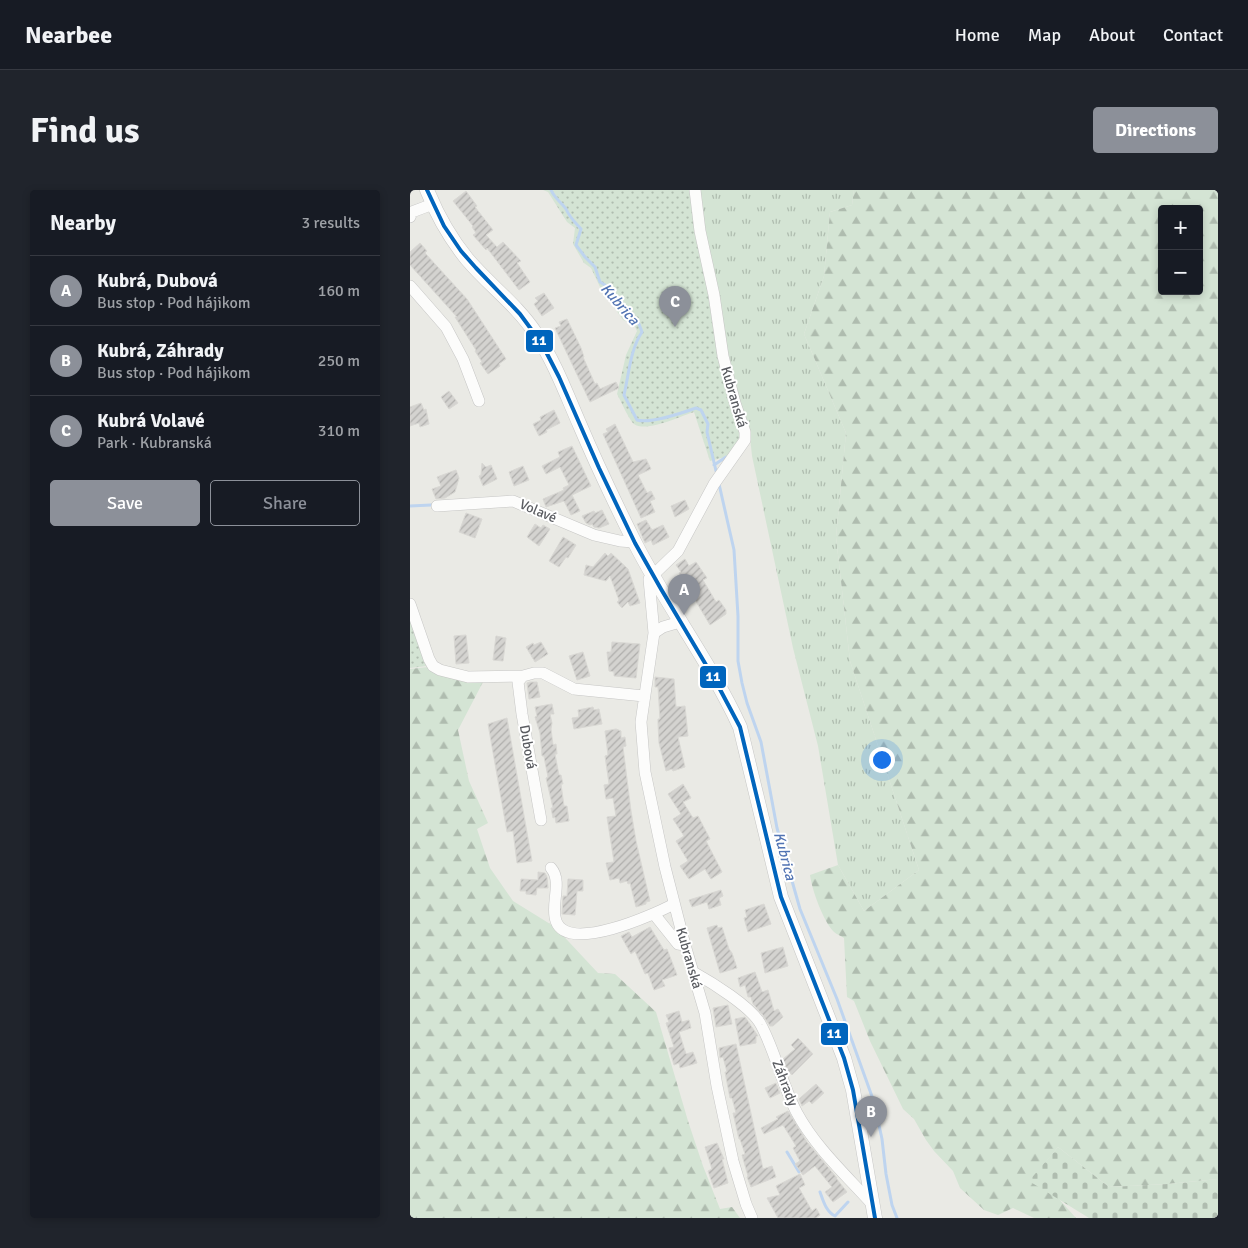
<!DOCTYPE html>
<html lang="en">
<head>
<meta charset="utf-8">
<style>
	body { margin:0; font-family:Signika,sans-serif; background:#20242c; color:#f1f3f6 }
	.controls { position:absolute; right:15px; top:15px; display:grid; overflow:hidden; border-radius:5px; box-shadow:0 2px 8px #0003 }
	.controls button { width:45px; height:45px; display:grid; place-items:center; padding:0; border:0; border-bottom:1px solid #363941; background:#171b24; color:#f1f3f6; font:25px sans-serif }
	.you { position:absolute; left:471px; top:569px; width:18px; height:18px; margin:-12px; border:4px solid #fff; border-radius:50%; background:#1a73e8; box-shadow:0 0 0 8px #1a73e833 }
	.badge { display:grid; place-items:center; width:32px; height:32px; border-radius:50%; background:#8c9099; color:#fff; font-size:16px; font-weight:700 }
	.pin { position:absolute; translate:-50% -41px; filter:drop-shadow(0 1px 2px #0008) }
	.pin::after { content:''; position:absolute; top:26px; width:18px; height:15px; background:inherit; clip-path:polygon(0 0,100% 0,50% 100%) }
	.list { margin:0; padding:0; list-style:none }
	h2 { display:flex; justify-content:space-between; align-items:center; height:65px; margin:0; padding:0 20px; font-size:21px }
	h2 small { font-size:16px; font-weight:400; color:#9ea1a6 }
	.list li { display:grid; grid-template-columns:32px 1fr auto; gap:15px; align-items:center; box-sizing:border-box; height:70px; padding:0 20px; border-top:1px solid #363941 }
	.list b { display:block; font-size:19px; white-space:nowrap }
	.list p { margin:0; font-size:16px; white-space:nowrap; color:#9ea1a6 }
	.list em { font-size:16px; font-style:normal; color:#9ea1a6 }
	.actions { display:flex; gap:10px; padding:15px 20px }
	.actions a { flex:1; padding:11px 0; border:1px solid #8c9099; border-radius:5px; text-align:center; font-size:18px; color:#8c9099 }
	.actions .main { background:#8c9099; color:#fff }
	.map { position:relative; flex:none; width:808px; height:1028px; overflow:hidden; border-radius:5px }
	header { display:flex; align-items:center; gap:30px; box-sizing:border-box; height:70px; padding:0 25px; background:#171b24; border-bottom:1px solid #363941 }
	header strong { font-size:24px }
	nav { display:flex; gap:28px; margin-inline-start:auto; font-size:18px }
	.intro { display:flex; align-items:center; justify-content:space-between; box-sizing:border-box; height:120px; padding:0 30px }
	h1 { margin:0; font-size:35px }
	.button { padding:12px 22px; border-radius:5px; background:#8c9099; color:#fff; font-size:18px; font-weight:700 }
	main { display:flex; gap:30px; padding:0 30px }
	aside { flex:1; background:#171b24; border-radius:5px; box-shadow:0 2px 8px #0003 }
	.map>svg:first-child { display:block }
	.grass { fill:url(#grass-tufts) }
	.forest { fill:url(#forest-firs); fill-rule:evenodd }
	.cemetery { fill:url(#cemetery-stones) }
	.garden { fill:url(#garden-dots) }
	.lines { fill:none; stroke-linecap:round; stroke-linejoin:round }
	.stream { stroke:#bed4ef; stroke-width:3 }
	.building { fill:url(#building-hatch); stroke:#d9d8d4 }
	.minor-casing { stroke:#c6c6c5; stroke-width:12 }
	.tertiary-casing { stroke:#c6c6c5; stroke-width:15 }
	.minor { stroke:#fcfcfb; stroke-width:11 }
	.tertiary { stroke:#fcfcfb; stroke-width:14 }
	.bus-1-casing { stroke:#fff; stroke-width:8 }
	.bus-1 { stroke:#0065bd; stroke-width:4 }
	.labels { text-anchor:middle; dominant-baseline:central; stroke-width:4; stroke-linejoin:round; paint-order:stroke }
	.street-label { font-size:14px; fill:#5b5d62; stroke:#fff }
	.water-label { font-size:15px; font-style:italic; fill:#5274b3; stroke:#fff }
	.line-badge { stroke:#fff; stroke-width:2 }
	.badge-label { font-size:14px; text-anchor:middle; font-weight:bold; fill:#fff }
</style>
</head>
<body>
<header>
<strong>Nearbee</strong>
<nav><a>Home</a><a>Map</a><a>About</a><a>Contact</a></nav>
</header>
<div class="intro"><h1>Find us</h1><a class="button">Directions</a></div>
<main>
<aside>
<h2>Nearby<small>3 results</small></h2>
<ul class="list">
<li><span class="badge">A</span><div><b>Kubrá, Dubová</b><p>Bus stop · Pod hájikom</p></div><em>160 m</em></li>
<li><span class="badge">B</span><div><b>Kubrá, Záhrady</b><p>Bus stop · Pod hájikom</p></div><em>250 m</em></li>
<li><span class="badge">C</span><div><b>Kubrá Volavé</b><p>Park · Kubranská</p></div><em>310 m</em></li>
</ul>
<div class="actions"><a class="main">Save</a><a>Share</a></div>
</aside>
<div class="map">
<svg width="808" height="1028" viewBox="0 0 808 1028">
	<defs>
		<pattern id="grass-tufts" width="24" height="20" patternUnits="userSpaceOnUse" patternTransform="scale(1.25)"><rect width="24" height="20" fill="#d4e4d4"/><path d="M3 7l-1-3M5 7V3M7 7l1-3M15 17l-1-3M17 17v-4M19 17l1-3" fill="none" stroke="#afbcaf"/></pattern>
		<pattern id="forest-firs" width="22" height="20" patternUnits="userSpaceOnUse" patternTransform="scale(1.25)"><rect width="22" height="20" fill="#d4e4d4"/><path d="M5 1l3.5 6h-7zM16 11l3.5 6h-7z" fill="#afbcaf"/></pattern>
		<pattern id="cemetery-stones" width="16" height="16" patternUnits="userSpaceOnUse" patternTransform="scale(1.25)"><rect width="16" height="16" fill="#d4e4d4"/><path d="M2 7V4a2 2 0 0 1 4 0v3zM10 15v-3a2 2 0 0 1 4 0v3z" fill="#afbcaf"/></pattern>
		<pattern id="garden-dots" width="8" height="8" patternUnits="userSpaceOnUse" patternTransform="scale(1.25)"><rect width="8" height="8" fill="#d4e4d4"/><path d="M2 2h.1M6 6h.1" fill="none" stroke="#afbcaf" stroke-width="1.8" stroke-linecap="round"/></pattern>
		<pattern id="building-hatch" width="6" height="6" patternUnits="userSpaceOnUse" patternTransform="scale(1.25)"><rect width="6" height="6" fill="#d4d3d0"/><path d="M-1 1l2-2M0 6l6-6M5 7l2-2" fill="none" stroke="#afaeac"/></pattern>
	</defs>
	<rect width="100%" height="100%" fill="#eaeae5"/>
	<path class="grass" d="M288 0H444L442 15 420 22 414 86 394 144 436 243 426 347 440 471 509 680 454 721 428 675 408 556 383 458 342 266 340 247 319 182Z"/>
	<path class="forest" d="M444 0H808V989L758 994 699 997 648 957 620 991 648 1008 666 1028H624L603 1018 588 1025 574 1020 550 998 543 981 524 961 516 950 504 929 493 919 460 851 444 811 437 807 434 748C431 746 426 744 424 742 413 731 402 700 400 685L428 675 454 721 509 680 440 471 426 347 436 243 394 144 414 86 420 22 442 15ZM752 19H789V101H752Z
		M18 477 73 492 48 540 59 591 78 633 67 639 80 678 103 711 145 737 188 783 205 784 246 822 278 931 293 976 310 1019 322 1017 330 1028H0V479Z"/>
	<path class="cemetery" d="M648 957 699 997 758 994 808 989V1028H679L619 991Z"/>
	<path class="garden" d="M133 0H282L331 235V251L323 265 300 271 284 222C271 226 236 243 224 234 219 230 211 211 207 204L216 165 227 141 224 135 213 130 190 97 181 78 174 73 163 54 165 38 157 32 138 2Z
		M0 429 17 476 0 478Z"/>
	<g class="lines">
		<path class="stream" d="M141 0C145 9 153 14 156 19 160 28 164 31 171 39L166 55 175 67 185 77 190 92 195 95 214 119 229 134 232 142C220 160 219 184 214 205L227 230C241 234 272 223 286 218L291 220 298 234 297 242 306 281
			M304 275 316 267
			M309 294 324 360 328 426V471L332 493 337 513 351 552 367 638 390 719 427 809 464 912 472 949 476 984 482 1015 487 1028
			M0 316 21 315
			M377 962 389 982
			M410 1002C413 1010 416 1022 425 1026L438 1012"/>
	</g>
	<path class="building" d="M56 1 67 16 65 17 83 40 76 45 87 57 93 52 111 71 107 73 120 92 109 100 77 58 76 60 63 45 66 43 62 37 63 36 43 11Z
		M10 53 17 61 15 63 57 109 96 169 89 174 90 176 78 184 70 173 72 172 65 161 66 160 45 127H47L0 75V62Z
		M134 103 144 118 132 126 124 114 128 111 125 108Z
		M157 129 171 158 174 167H173L185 194 187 193 190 199 206 192 209 198 180 212 145 138 151 136 149 132Z
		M39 201 48 213 39 219 31 207Z
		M11 213 14 220 16 219 19 234 10 237 9 233 0 236V217Z
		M144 220 150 233 136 240 137 242 129 246 123 234 131 230 130 227Z
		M205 234 223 272 236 269 241 279 228 285 237 303 241 301 245 309 240 311 245 322 231 328 193 244 198 242 196 239Z
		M162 256 181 296 162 305 170 321 161 325 154 311 136 317 133 309 154 300 153 298 159 295 150 277 136 284 132 276 150 267 148 262Z
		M72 273 76 277 81 275 87 289 73 296 69 286 71 285Z
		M113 276 119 290 104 296 99 282Z
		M46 280 49 288 45 302 35 308 26 309 22 299 31 296 27 287Z
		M275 310 279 319 265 327 261 316Z
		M192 320 199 334 189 338 184 337 182 334 180 335 176 333 172 326 184 321 185 323Z
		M56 323 72 329 65 348 49 342Z
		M236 330 242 340 253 335 259 347 243 355 241 350 235 353 227 334Z
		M125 334 131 338 133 335 140 339 129 356 117 347Z
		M153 347 166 355 158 368 156 367 149 377 139 371Z
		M195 363 198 366 201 363 218 379 230 413 220 416 218 412 212 418 207 412 209 410 200 386 196 391 174 385 176 375 183 377Z
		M275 369 279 376 286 372 297 388 293 390 306 412 309 410 316 420V424L300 435 269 383 271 382 266 375Z
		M56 445 59 473 46 474 44 446Z
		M86 446 96 448 93 471 83 470Z
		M131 452 138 464 125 472 116 457 123 453 124 455Z
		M202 452 230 454 226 488 204 486V482L199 481 197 462H201Z
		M173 462 180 486 167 490 159 466Z
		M245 487 264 489 266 517 275 516 278 546 268 547 275 577 263 581 262 579 256 581 249 553 248 533V529H250L248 497H245Z
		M120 492H127L130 507 119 509 117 493Z
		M142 514 144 524H140L142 533 141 539 143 555 146 554 147 564H145L149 585H151L153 594H151L154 616H157L159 631 146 633 145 627 143 628 141 618H143L136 588 138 587 135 572 134 566H132L130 543 125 527 127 526 125 517Z
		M183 517 184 520 189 519 192 534 164 539 162 528 169 527 168 520Z
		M97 528 122 671 107 673 103 641 97 642 78 534Z
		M206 539 211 541V548L215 547 216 556 213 557 221 621 226 651 240 711 236 712V714L226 717 220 693 218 694 217 691 210 693 209 688 200 690 196 673 204 672 197 627 206 626 203 608 196 609 194 595 199 594 195 566 198 565 195 541Z
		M273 594 281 608 273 612 283 628 288 626 300 649 296 651 312 682 301 689 295 679 279 689 270 676 278 671 266 651 274 646 263 629 271 624 258 604Z
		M128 682 135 683 137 687 138 698H127L126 705 116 704V701H110L111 689 128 690Z
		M158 689 173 690V701H167L165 725 152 724 153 706H157Z
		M311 700 313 706 309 708 311 715 299 719 297 712 282 717 279 710Z
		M354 714 361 734 338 742 334 728 337 727 335 720Z
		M307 735 308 738 312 737 319 759 322 763 327 778 310 783 297 738Z
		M240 737 254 760 257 759 267 785 252 790 255 796 244 800 238 783 235 784 225 761 221 764 211 746 219 742 222 747Z
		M373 757 378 776 355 783 351 763Z
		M345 782 352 802 358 800 364 821 368 819 373 827 363 836H360L352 824 343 814 341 807H338L335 795 330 797 328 788Z
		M318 815 322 834 306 837 303 818Z
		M269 821 272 832 279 830 281 838 269 842 276 864 283 862 287 873 270 878 269 873 264 875 259 858 264 857 256 833 259 832 256 825Z
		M335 827 348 846H346V853L330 856 325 829Z
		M388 848 403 864 382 885 377 880 373 869 385 859 381 855Z
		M326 854 353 979 362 976 366 987 341 997 337 987 338 986 332 965 335 964 330 949H329L323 923H326L322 908H320L315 882H317L313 867 310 868 309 858Z
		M366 893 370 903 360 908 355 898Z
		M406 894 414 903 402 914 399 911 392 916 389 909Z
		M378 921 397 952 427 988H426L437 1002 423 1012 415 1002 422 997 405 976 393 985 385 974 390 971 383 958 386 956 373 935 354 944 351 938 368 929 366 927Z
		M307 953 314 969H312L318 993 304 998 298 981 302 979 295 957Z
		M390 984 395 995 389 998 402 1021 406 1018 410 1025 406 1028H368L357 1008 370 1005 366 996Z"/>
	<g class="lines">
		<g class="minor-casing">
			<path id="minor" d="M285 0 290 41 304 105 313 166 325 213 335 242V250L304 294 268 361 239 389 244 443 231 532 235 582 255 677 275 755 295 823 307 896 323 971 336 1014 342 1028
				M0 27 2 22 23 14
				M0 96 36 137 53 169 69 211
				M27 316 103 311 184 345 210 351 224 352
				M0 414 19 469 23 476 30 480 58 487 113 486 124 483H133L164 499 234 506
				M244 443 253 437 270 432
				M113 486 108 492 112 524 131 630
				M141 678C153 692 140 715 146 731 158 764 245 724 264 714
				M244 724 268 754 275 755
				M283 782C301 792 342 817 351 835 366 863 372 895 387 923 406 958 436 985 462 1014"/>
		</g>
		<g class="tertiary-casing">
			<path id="tertiary" d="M17 0C27 25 40 48 57 69 79 95 107 115 126 144 144 171 156 203 169 233 186 273 205 313 225 353 257 416 300 472 330 537L371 707 434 868 443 900 465 1028"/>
		</g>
		<use href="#minor" class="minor"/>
		<use href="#tertiary" class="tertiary"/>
		<g class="bus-1-casing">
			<path id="bus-1" d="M17 0 34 36 51 61 66 78 110 124 132 154 149 187 189 278 225 353 251 399 305 490 330 537 371 707 434 868 443 900 465 1028"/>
		</g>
		<use href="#bus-1" class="bus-1"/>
	</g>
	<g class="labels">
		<g class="street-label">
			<text transform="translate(324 207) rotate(74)">Kubranská</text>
			<text transform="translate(128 321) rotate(23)">Volavé</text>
			<text transform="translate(118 557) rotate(80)">Dubová</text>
			<text transform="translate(279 768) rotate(74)">Kubranská</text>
			<text transform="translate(375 893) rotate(69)">Záhrady</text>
		</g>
		<g class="water-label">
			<text transform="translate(210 114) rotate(49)">Kubrica</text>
			<text transform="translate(375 666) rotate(75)">Kubrica</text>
		</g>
	</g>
	<g class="line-badge">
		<rect x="115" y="139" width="29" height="24" rx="5" fill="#0065bd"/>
		<rect x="289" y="475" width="28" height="24" rx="5" fill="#0065bd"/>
		<rect x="410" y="832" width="29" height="24" rx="5" fill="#0065bd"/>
	</g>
	<g class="badge-label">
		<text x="129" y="155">11</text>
		<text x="303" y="491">11</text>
		<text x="424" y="848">11</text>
	</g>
</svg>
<div class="controls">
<button>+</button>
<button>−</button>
</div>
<div class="you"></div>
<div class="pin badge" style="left:274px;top:425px">A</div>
<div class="pin badge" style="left:461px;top:947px">B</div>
<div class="pin badge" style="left:265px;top:137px">C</div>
</div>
</main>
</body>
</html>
